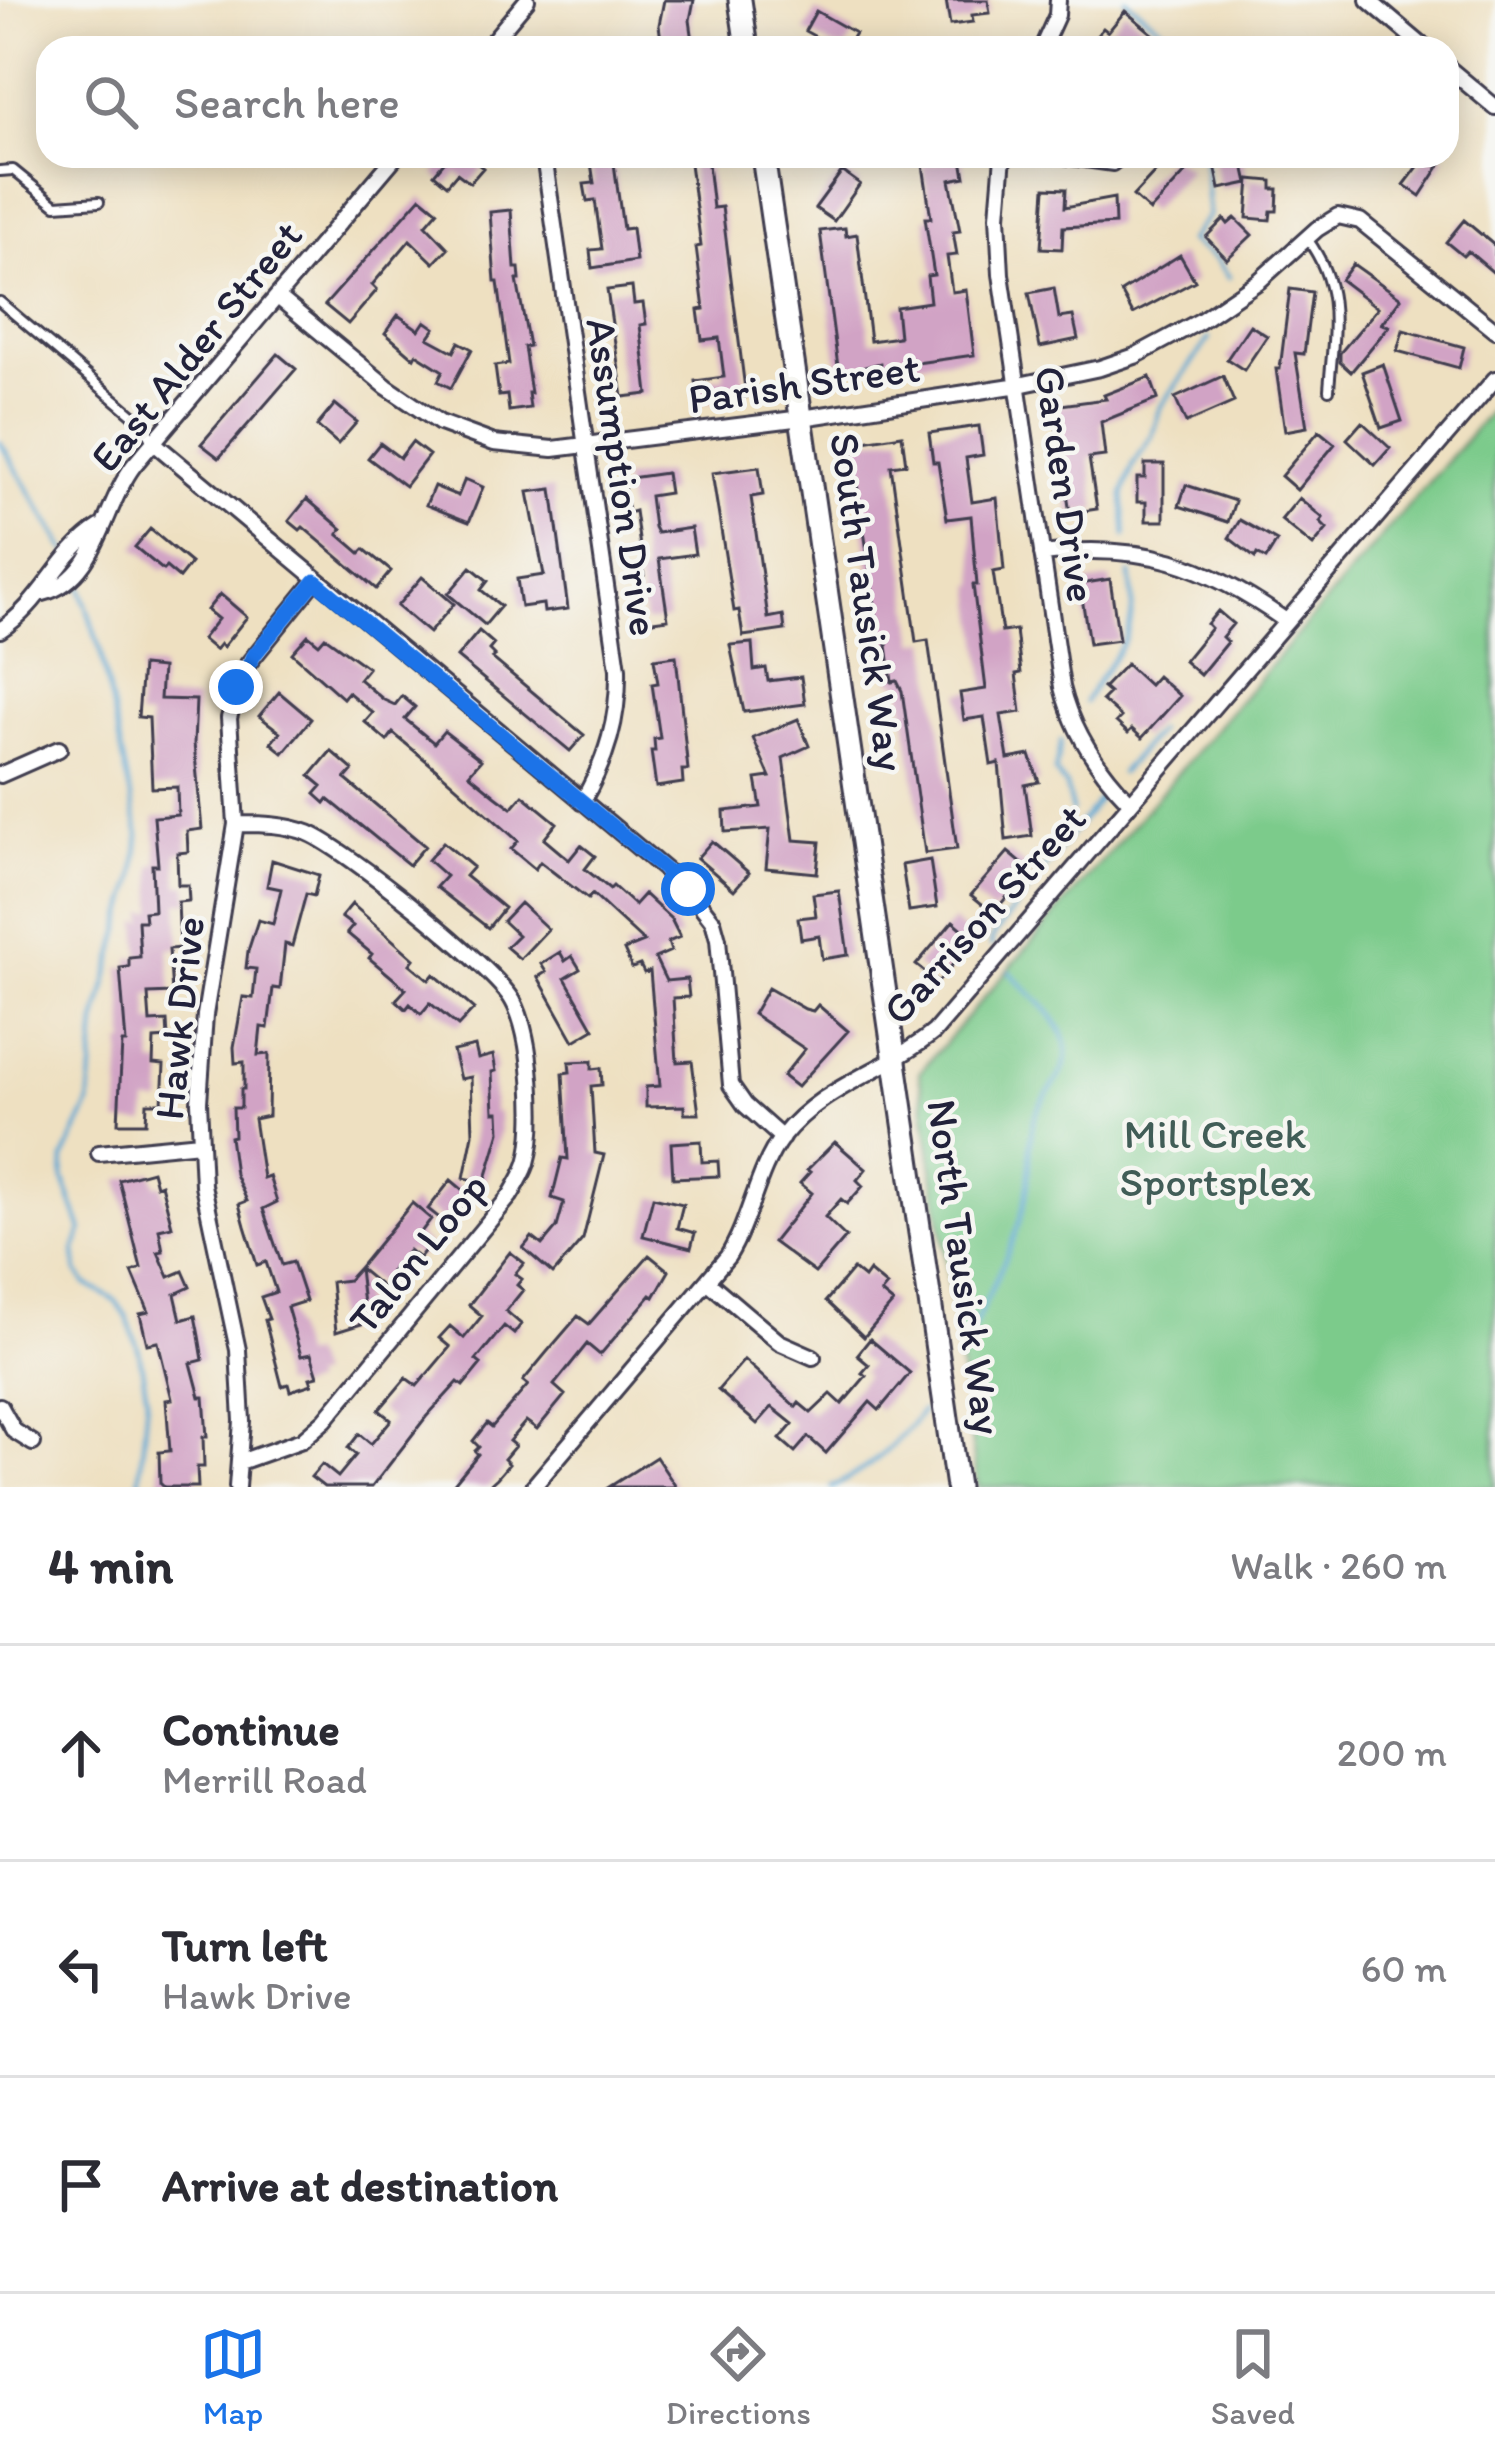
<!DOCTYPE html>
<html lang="en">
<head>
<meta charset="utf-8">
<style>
	body { margin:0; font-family:Itim,sans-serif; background:#f2f2f3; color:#2b2b33 }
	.stop { position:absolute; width:36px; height:36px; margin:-27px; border:9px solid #1a73e8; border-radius:50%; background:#fff }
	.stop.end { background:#1a73e8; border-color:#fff; box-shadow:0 3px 12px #0008 }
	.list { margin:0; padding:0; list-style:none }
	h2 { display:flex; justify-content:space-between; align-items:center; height:156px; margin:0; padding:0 48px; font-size:51px }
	h2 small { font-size:39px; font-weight:400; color:#7c7c81 }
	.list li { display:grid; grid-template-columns:78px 1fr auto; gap:36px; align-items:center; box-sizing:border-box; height:216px; padding:0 48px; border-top:3px solid #e1e1e2 }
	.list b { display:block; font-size:45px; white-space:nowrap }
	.list p { margin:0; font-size:39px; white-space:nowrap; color:#7c7c81 }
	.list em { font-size:39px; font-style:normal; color:#7c7c81 }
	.icon { flex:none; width:66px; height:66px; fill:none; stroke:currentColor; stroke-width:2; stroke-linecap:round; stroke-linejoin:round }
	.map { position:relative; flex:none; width:1495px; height:1487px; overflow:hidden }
	.search { position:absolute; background:#fff; box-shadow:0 6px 30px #0003; left:36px; right:36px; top:36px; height:132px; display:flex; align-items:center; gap:30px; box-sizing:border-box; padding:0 42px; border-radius:36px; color:#7c7c81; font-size:45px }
	.sheet { height:804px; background:#fff }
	nav { display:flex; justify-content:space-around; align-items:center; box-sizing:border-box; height:168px; border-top:3px solid #e1e1e2; background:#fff; font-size:33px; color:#7c7c81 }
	nav a { display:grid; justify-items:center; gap:6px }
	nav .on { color:#1a73e8 }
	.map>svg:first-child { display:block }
	.green { fill:#7bcb8b; stroke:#4e7663; stroke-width:3 }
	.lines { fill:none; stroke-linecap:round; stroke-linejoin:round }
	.stream { stroke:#5ba7d3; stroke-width:4.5 }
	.building { fill:#d1a3c5 }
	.service-casing { stroke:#413e4f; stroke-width:14 }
	.minor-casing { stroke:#413e4f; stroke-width:20 }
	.secondary-casing { stroke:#413e4f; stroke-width:27 }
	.service { stroke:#fff; stroke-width:8 }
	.minor { stroke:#fff; stroke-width:14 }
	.secondary { stroke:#fff; stroke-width:21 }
	.route { stroke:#1a73e8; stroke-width:15 }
	.labels { text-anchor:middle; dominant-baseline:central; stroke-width:9; stroke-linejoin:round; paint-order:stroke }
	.street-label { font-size:42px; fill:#22223b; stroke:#f6f6f2 }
	.park-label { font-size:42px; fill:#415d57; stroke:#f6f6f2 }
</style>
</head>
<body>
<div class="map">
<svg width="1495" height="1487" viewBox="0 0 1495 1487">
	<rect width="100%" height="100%" fill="#f6f6f2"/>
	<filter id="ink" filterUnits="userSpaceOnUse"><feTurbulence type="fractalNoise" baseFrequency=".00833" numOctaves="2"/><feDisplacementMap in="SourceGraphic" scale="24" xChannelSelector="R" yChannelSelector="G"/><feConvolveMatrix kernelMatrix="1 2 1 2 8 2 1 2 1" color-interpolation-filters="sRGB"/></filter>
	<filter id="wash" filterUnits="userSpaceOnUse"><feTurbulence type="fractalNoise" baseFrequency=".004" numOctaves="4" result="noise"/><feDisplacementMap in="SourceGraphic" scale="48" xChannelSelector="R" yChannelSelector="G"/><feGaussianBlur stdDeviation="2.7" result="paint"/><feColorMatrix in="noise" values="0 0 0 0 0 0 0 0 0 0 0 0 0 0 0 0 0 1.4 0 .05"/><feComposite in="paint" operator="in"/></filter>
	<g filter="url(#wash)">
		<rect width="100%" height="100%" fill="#eee0c1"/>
		<path class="green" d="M1495 405V1487H978L919 1073Z"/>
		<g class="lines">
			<path class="stream" d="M1126 0 1167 32 1177 48
				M1204 156 1209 215 1189 241 1216 259 1229 277
				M0 442 66 551
				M1126 536 1123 495 1133 465 1152 436 1160 408 1209 339
				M78 578 100 650 139 835 135 876 96 1023 89 1105 64 1158 63 1177 82 1230 75 1251 77 1272 86 1284 116 1301 127 1317 139 1351 147 1398 139 1487
				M1085 702C1114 649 1141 641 1130 574
				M1061 741 1055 772 1066 786 1072 811
				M1121 773 1157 731
				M1074 831 1104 793
				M991 946 992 938 1071 834
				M962 1356C982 1302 1016 1249 1027 1192 1032 1167 1027 1144 1034 1119 1041 1096 1066 1078 1067 1053 1067 1020 1030 995 1010 972
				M832 1487C871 1468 897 1445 922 1411"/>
		</g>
		<g id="blocks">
			<path class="building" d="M664 0H694L690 20 694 48H662L659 25Z
				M946 0H988L990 13 972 15 973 22 950 25Z
				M816 11 855 33 846 48H836L805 31Z
				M1125 11 1170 48H1102L1093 40 1103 28 1108 32Z
				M449 156H468L483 168 470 183 457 173 447 185 434 174Z
				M590 156H613L623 229 632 228 636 261 592 268 590 250 602 249 595 200 587 201 584 184 594 183Z
				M689 156H707L713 208 722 207 746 397 698 403 695 381 724 377 719 338 702 340 698 310 704 309 696 247 701 246Z
				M1170 156 1189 169 1150 211 1133 196Z
				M1213 156H1242L1248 183 1220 189Z
				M1426 156H1446L1420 196 1404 185Z
				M962 159 965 177 950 180 960 231 953 232 957 255 947 256 952 292 966 290 974 355 881 368 880 363 839 374 820 231 845 228 846 236 857 234 870 341 899 337 896 307 930 302 927 276 934 275 925 218H931L923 165Z
				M842 171 860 184 834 221 815 208Z
				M1250 179 1272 181V189H1278L1277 211H1271L1270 220 1247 218Z
				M1045 188 1066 189 1065 207 1114 198 1115 224 1063 227 1062 249 1041 248Z
				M421 197 438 211 426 225 448 248 434 263 410 240 372 285 377 290 348 324 325 305Z
				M511 210 515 268H519L520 280H517L529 346 524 347 531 393H528L530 408 509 411 507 395 499 396 495 366 509 364 498 282H495L490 212Z
				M1235 218 1252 235 1227 259 1206 237 1224 219 1228 224Z
				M1464 220 1495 246V274L1468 251 1463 256 1446 242Z
				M1180 255 1195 281 1133 314 1121 292Z
				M1353 264 1401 298 1382 324 1389 326 1351 372 1340 362V353L1378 308 1341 280Z
				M632 287 634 304 643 303 646 324 640 325 648 394 623 397 607 290Z
				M1054 288 1059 318 1073 316 1078 339 1040 347 1029 293Z
				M1290 289 1312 292 1304 354 1295 353 1307 427 1285 431 1276 369H1280Z
				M398 315 419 330 425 321 435 328 428 338 454 352 459 342 472 349 451 388 438 381 443 371 416 354 414 358 385 333Z
				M1250 325 1267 336 1244 370 1227 359Z
				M1403 330 1464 347 1459 368 1397 351Z
				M278 354 296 369 219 458 201 444Z
				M1383 364 1402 421 1381 428 1362 372Z
				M1223 376 1234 402 1186 423 1175 398Z
				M1150 377 1158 399 1101 422 1105 456 1089 458 1097 509 1070 513 1053 406 1106 399 1104 395Z
				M335 404 357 422 338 444 317 426Z
				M1362 422 1390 448 1375 465 1347 439Z
				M979 426 983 455 966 458 972 502 997 498 1004 570 993 572 1002 632 1016 630 1021 673 1016 674 1021 712 1001 715 1008 759 1030 755 1039 782 1025 785 1032 836 1006 840 999 763 991 765 984 717 964 720 960 693 986 689 973 585H977L971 516 947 519 938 462H933L929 433Z
				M1319 431 1335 444 1297 490 1281 476Z
				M902 435 906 464 891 466 916 642 928 640 957 849 925 853 902 691 897 681 892 682 886 638 880 639 851 443Z
				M412 442 429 455 405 486 368 458 380 443 400 458Z
				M1145 464H1164V521H1146V502H1137V478H1145Z
				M759 467 763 495 751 497 768 618 783 615 785 630 743 636 739 610 734 611 712 473Z
				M666 473 669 493 650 496 654 527 657 533 691 528 695 554 659 559 668 619 645 622 638 576 644 575 635 511 628 513 623 479Z
				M465 479 483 487 469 522 426 505 434 486 458 496Z
				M1186 485 1235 501 1228 522 1179 506Z
				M552 489 568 609 544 612 543 604 521 607 517 579 544 575 528 492Z
				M1299 498 1323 518 1320 522 1327 529 1313 546 1281 520Z
				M307 499 342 529 338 534 360 553 364 549 391 571 376 589 303 527 300 530 289 521Z
				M1240 520 1277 541 1266 559 1257 554 1255 558 1229 538Z
				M150 529 191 563 179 578 166 567 163 570 135 547Z
				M471 567 488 581 481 590 501 606 485 625 448 594Z
				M422 577 454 604 429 633 397 606Z
				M1110 579 1119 640 1089 644 1080 584Z
				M220 594 247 617 223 647 220 644 215 650 202 639 218 619 207 610Z
				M1218 611 1233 624 1222 637 1227 642 1200 675 1184 661 1211 628 1207 624Z
				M479 631 494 644 489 650 495 656 492 658 584 735 570 751 457 657Z
				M308 635 319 644 325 637 368 668 359 679 384 700 395 705 402 696 415 707 405 719 434 743 444 731 481 760 469 774 496 796 512 808 523 795 557 823 544 839 569 860 581 845 595 856 585 869 610 889 613 886 634 905 644 894 671 919 680 937 668 942 671 951 655 958 666 981 687 979 689 997 673 998 677 1062 692 1061 699 1114H684V1106L646 1107V1087L660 1086 650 971 644 973 640 965 632 968 624 950 644 942 592 894 588 899 540 862 535 869 511 849 518 841 441 773 393 733 387 741 365 722 373 713 348 692 343 698 292 653Z
				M752 643 754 670 766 668 768 681 801 677 805 704 744 712 730 645Z
				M676 656 688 770H682L683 783 656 787 651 751H655L654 739 660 738 652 684 658 683 654 659Z
				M1126 664 1149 685 1157 676 1180 696 1142 738 1132 729 1128 733 1116 722 1121 717 1102 700 1109 693 1103 688Z
				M142 666 162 668 160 699 196 700 194 744 202 829 187 831 188 852 177 853 178 885H188L189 901 178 902 180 948 169 949 172 993 148 994 150 1022 167 1021 168 1038 154 1039 153 1064 164 1065 162 1103H147L146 1123H118L122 1043H126L120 968 129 967V958L140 957 138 921H145L144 912 154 911 152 865H158L154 817 178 815 177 787 152 788 149 718 138 717Z
				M279 692 311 719 283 753 271 743 280 732 259 716Z
				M798 719 809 746 783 758 794 840 820 842 817 873 766 868 770 829 725 832 724 811 761 807 756 779 770 777 753 738Z
				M331 751 353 770 345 779 425 846 409 865 328 799 325 803 315 794 322 786 310 776Z
				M712 841 749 873 734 890 697 858Z
				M443 842 473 867 465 876 504 908 488 928 436 887 446 876 428 860Z
				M1008 852 1030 870 993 913 971 895Z
				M272 860 319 875 314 896 306 894 292 946 285 944 280 989 273 988 268 1028 261 1027 258 1055 269 1054 268 1116 254 1119 263 1178 269 1176 277 1202 263 1209 282 1265 293 1262 306 1301 287 1307 301 1356 311 1354 318 1376 310 1378 312 1384 290 1391 288 1384 282 1386 265 1320 269 1319 261 1297 276 1292 266 1262 257 1265 245 1226 239 1204 247 1201 235 1174 230 1137 234 1136 233 1108H241V1089H244V1062L235 1063 234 1047 243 997 253 998 256 969 246 968 248 951 258 920 273 924 281 889 267 886Z
				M930 860 937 907 909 911 902 865Z
				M839 891 848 955 822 959 819 936 801 939 798 918 816 916 813 894Z
				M520 903 548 929 520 959 506 947 518 935 503 921Z
				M352 904 414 959 410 964 429 980 434 974 474 1009 458 1026 430 1003 421 1014 410 1004 406 1009 396 1000 406 989 369 958 372 954 347 933 353 926 341 917Z
				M953 921 974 939 938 982 916 965Z
				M560 952 565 961 572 956 580 969 565 978 594 1029 574 1041 538 977 546 972 541 964Z
				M768 988 805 1009 813 1011 818 1005 848 1031 797 1087 783 1076 805 1049 753 1014Z
				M475 1046 478 1059 493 1055 496 1071 492 1072 494 1112H499L500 1132 485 1182 464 1178 473 1134 471 1077 460 1079 453 1051Z
				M592 1061V1069L601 1068 602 1085 591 1086 595 1153 604 1155 583 1239 553 1274 523 1248 532 1237 542 1245 557 1227 564 1202 552 1198 562 1158 568 1159 563 1073 570 1072 569 1062Z
				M701 1141 702 1162 718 1161 719 1176 673 1178 671 1143Z
				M835 1142 866 1169 857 1180 863 1186 847 1204 841 1199 825 1217 846 1237 815 1273 773 1242 812 1193 800 1183 810 1172 807 1170Z
				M152 1171 156 1186 161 1184 172 1226 159 1229 163 1251 158 1252 169 1277 183 1271 190 1287 175 1294 181 1320 195 1316 199 1336 203 1360 191 1363 200 1397H204L207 1437H203L204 1467H197L198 1487H164L160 1483 159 1452 170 1451 166 1400 172 1399 158 1342 147 1344 140 1314 149 1312 132 1272 141 1268 119 1180Z
				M451 1180 470 1196 447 1224 428 1209Z
				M653 1197 683 1204 677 1228 695 1233 691 1248 643 1236Z
				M412 1203 431 1219 418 1236 429 1245 419 1258 409 1250 391 1271 400 1278 388 1292 359 1268Z
				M510 1252 524 1263 515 1274 522 1279 517 1285 523 1290 506 1311 521 1324 514 1334 504 1326 476 1360 481 1364 463 1386 458 1382 426 1417 372 1487H324L311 1477 322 1464 338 1477 356 1455 348 1448 359 1434 371 1444 391 1420 379 1410 406 1378 417 1386 450 1347 439 1338 450 1326 464 1338 482 1316 469 1305Z
				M649 1255 669 1271 654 1297 651 1295 600 1355 587 1344 554 1385 565 1395 537 1429 526 1421 509 1441 515 1446 504 1459 509 1464 497 1478 487 1487H451L478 1454 475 1451 479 1447 473 1441 487 1423 492 1427 528 1385 523 1381 547 1352 578 1316 589 1324Z
				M359 1268 365 1323 336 1332 331 1282 348 1280Z
				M853 1269 864 1278 869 1271 887 1286 881 1293 893 1303 864 1337 826 1301Z
				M870 1339 910 1373 879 1410 870 1402 826 1453 808 1437 795 1452 780 1439 793 1424 772 1407 757 1424 718 1390 744 1360 796 1407 799 1403 811 1413 831 1394 842 1404 866 1376 862 1373 869 1365 857 1355Z
				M656 1457 676 1487H609Z"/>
		</g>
	</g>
	<g filter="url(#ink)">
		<use href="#blocks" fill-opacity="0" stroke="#413e4f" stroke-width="3"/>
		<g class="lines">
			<g class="service-casing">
				<path id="service" d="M1043 156 1113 166 1126 156
					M0 171 13 170 56 205 99 202
					M1308 240C1344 290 1333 332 1329 390
					M0 302 145 425 152 441"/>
			</g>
			<g class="minor-casing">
				<path id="minor" d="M1368 0 1425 48
					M487 48 527 0
					M1042 48 1057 15 1058 0
					M1447 67 1495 107
					M544 156 618 669C619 718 607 759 582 802
					M1003 156 998 216 1001 274 1062 687C1073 732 1097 768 1129 801
					M278 297 387 387 440 423 494 443 553 449 802 418 1019 385 1100 368 1135 356 1200 321 1259 281 1317 229 1338 216 1360 221 1495 330
					M153 442 688 889 713 921 718 939 731 1085 745 1105 782 1138
					M1042 554C1143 542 1204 563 1286 621
					M43 593C98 579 103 506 134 465L396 156
					M0 630C43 603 58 553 100 527
					M0 775 59 749
					M236 824C261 824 284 824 308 833 345 848 494 967 513 1001 532 1035 538 1126 527 1163 523 1175 516 1186 510 1196L325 1420 302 1440 240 1462
					M99 1153 200 1143
					M707 1281 779 1342 813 1357
					M0 1406 14 1431 33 1443
					M237 1487 242 1421 238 1350 203 1185 199 1102 205 1015 236 824 229 718 243 670 315 581
					M533 1487 728 1256C751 1219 756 1172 782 1137 823 1085 885 1072 934 1032L1495 379"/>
			</g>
			<g class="secondary-casing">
				<path id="secondary" d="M740 0 747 48
					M763 156 957 1487"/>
			</g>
			<use href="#service" class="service"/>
			<use href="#minor" class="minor"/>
			<use href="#secondary" class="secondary"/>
		</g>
	</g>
	<g class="lines" filter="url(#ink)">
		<path class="route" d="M236 687 255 654 315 581 688 889"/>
	</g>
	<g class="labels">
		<g class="street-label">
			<text transform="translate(196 346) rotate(-51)">East Alder Street</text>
			<text transform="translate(804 383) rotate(-8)">Parish Street</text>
			<text transform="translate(623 477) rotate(82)">Assumption Drive</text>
			<text transform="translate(1066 484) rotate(82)">Garden Drive</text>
			<text transform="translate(868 602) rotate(82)">South Tausick Way</text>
			<text transform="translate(984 914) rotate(-48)">Garrison Street</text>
			<text transform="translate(179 1018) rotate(-84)">Hawk Drive</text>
			<text transform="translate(418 1253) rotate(-51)">Talon Loop</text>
			<text transform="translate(965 1267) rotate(82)">North Tausick Way</text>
		</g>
		<g class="park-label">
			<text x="1215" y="1133">Mill Creek<tspan x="1215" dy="48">Sportsplex</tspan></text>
		</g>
	</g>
</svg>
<div class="stop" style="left:688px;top:889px"></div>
<div class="stop end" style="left:236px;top:687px"></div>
<div class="search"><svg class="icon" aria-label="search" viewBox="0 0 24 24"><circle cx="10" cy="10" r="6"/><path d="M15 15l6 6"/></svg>Search here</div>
</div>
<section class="sheet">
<h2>4 min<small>Walk · 260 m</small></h2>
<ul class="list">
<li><svg class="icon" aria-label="ahead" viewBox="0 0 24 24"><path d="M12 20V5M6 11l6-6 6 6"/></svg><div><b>Continue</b><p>Merrill Road</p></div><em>200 m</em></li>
<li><svg class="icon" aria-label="left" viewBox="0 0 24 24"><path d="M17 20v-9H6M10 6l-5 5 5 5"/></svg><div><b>Turn left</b><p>Hawk Drive</p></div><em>60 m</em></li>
<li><svg class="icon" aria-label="arrive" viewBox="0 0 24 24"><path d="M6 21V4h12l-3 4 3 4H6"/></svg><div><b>Arrive at destination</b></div></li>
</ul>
</section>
<nav>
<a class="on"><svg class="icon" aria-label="map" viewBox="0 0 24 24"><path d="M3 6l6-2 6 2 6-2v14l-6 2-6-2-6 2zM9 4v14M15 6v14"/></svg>Map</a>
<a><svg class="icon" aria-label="directions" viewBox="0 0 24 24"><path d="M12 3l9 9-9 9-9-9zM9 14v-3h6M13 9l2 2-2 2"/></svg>Directions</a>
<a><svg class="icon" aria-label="saved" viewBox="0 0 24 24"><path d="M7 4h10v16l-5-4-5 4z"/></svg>Saved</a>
</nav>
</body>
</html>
